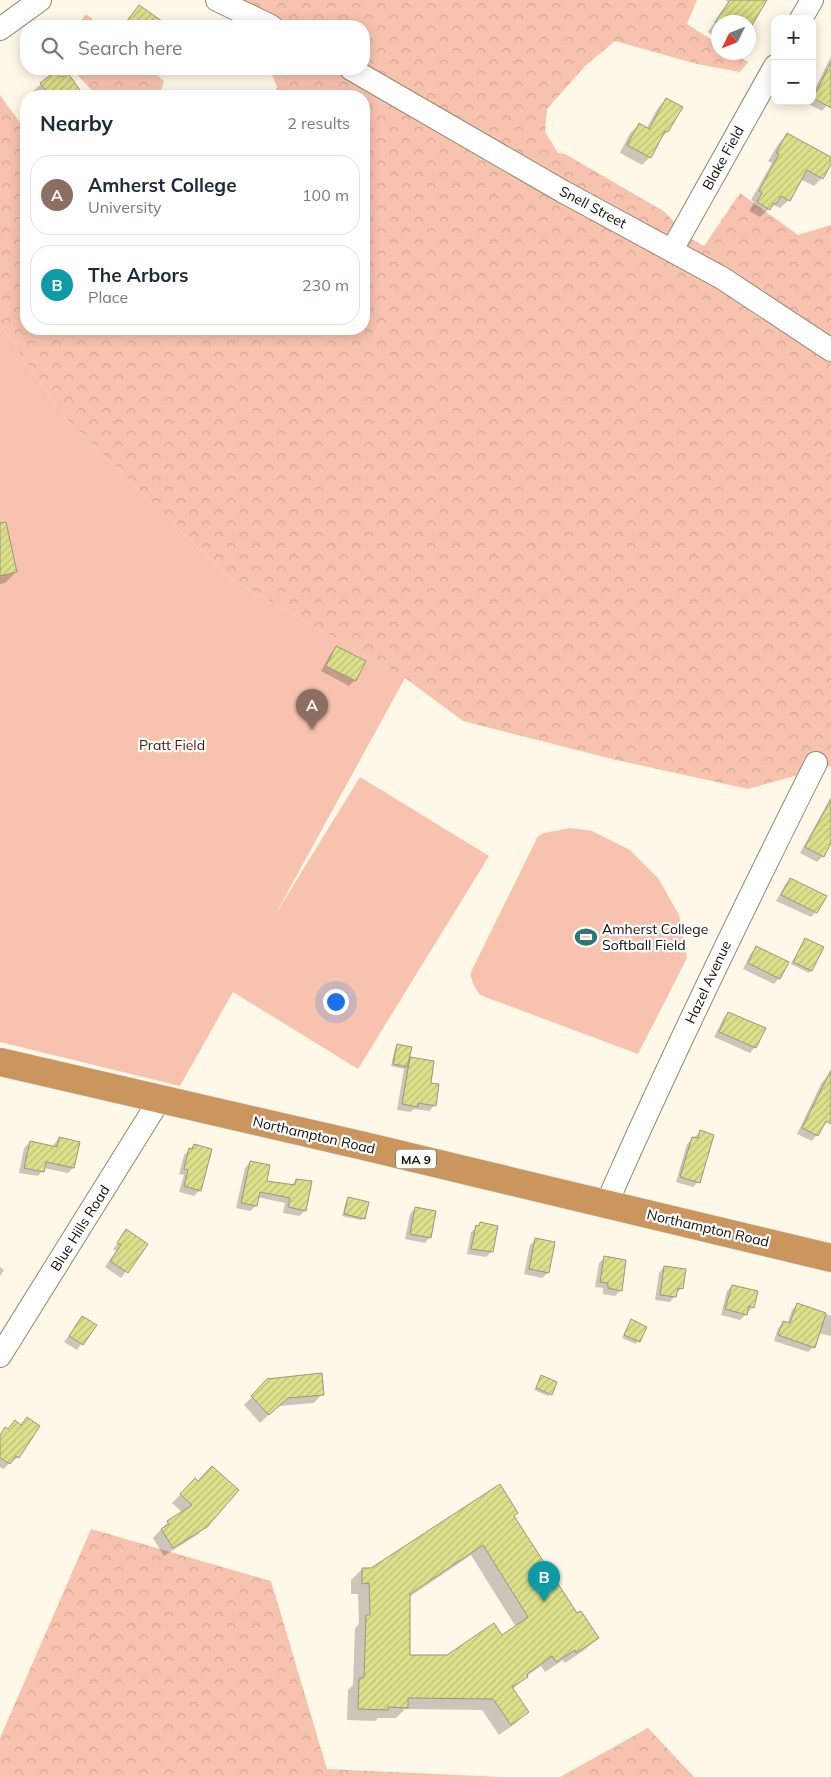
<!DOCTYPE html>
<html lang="en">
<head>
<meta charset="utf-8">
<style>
	body { margin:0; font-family:Mulish,sans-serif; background:#f6f6f7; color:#1f2937 }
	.controls { position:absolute; right:15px; top:15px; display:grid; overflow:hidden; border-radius:10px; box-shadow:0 2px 12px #0003 }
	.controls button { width:45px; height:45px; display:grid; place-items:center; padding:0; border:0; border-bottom:1px solid #e0e1e3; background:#fff; color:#1f2937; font:25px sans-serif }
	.compass { position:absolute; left:711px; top:15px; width:45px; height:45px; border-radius:50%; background:#fff; box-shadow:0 2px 12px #0003; rotate:227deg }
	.you { position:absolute; left:335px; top:1001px; width:18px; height:18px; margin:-12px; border:4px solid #fff; border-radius:50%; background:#1a73e8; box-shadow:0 0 0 8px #1a73e833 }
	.badge { display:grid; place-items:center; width:32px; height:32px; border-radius:50%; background:#2d767a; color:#fff; font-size:16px; font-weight:700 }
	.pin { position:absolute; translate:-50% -41px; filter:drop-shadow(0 1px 2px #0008) }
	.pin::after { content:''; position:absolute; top:26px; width:18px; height:15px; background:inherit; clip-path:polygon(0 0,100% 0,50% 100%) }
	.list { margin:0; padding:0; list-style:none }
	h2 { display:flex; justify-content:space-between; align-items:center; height:65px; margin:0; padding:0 20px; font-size:21px }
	h2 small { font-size:16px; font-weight:400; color:#747a83 }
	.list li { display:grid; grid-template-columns:32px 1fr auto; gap:15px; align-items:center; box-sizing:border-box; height:80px; margin:0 10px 10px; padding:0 10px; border:1px solid #e0e1e3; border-radius:20px }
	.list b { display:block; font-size:19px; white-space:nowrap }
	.list p { margin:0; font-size:16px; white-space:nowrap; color:#747a83 }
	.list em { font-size:16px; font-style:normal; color:#747a83 }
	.icon { flex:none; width:28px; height:28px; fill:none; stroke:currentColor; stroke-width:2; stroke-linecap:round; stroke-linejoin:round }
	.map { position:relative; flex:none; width:831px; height:1777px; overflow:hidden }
	.search { position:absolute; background:#fff; box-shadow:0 2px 12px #0003; left:20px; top:20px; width:350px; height:55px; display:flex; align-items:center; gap:12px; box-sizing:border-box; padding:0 18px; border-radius:20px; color:#747a83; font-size:19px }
	.panel { position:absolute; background:#fff; box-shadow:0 2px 12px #0003; left:20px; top:90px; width:350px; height:245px; border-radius:20px }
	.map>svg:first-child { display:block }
	.forest { fill:url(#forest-crowns) }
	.park { fill:#f7c3af }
	.shadow { fill:#0003; fill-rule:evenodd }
	.building { fill:url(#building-hatch); stroke:#97997f; fill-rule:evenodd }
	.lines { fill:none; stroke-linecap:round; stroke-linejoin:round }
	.minor-casing { stroke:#91876f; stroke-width:24 }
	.trunk-casing { stroke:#dedddc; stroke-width:29 }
	.minor { stroke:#fff; stroke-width:22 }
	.trunk { stroke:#ca965e; stroke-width:28 }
	.labels { text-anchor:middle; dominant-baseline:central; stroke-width:4.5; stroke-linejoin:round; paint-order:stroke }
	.shield { fill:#fff; stroke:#585650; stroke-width:1 }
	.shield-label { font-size:12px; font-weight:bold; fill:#110d05 }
	.street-label { font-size:14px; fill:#110d05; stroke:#fff }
	.park-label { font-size:14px; fill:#4a1802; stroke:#fff }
	.poi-label { font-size:14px; fill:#110d05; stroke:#fff; text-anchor:start }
</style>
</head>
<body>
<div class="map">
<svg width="831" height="1777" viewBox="0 0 831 1777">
	<defs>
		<pattern id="forest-crowns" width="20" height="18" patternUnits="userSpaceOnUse" patternTransform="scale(1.25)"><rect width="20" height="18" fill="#f7c3af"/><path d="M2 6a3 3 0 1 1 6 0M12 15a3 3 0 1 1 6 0" fill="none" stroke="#d3a695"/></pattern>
		<pattern id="building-hatch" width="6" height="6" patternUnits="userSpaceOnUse" patternTransform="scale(1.25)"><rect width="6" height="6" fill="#dde08a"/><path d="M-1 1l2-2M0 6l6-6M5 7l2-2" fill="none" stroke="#bdbf76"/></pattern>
	</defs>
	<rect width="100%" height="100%" fill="#fef8e8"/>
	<path class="forest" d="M236 0H697L687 24 718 44V52L732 53 748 62 740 72 697 64 615 41 585 66 547 109 545 132 558 153 565 154 665 212 686 236 704 246 740 193 798 235 831 225V766L748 789 612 759 463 721 405 678 229 578 63 416 0 324V95L26 131V329H364V96H274L277 87 270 69H364V26H251Z
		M86 14 100 26H77Z
		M72 69H150L164 81 159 96H97Z
		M91 1529 271 1581 327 1769 502 1777H0V1738Z
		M648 1728 694 1777H560Z"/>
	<path class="park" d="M0 324 63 416 229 578 405 678 275 915 360 777 489 856 358 1069 233 992 180 1086 0 1042Z
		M570 828 592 831 630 850 658 878 679 915 687 958 638 1054 480 995 474 986 470 974 538 836 544 833Z"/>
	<path class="shadow" d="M725 0H766L748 27V22H718V39L708 32 728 2Z
		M139 7 166 26H122Z
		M831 56V100L822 111 808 104 809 101H812V95Z
		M67 75 83 96H35L32 92 41 84 62 79Z
		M666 99 667 132 659 140 650 157 642 165 620 153 630 133 639 125 646 129 658 108Z
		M787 134 831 159V162L822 178 814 186 800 179 789 200 780 208 774 205 760 217 749 211 754 202 751 200 772 163 768 161 779 143Z
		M0 527 16 572 5 583 0 584Z
		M336 647 355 680 349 686 321 671 331 653Z
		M831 797V840L823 856 817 862 800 853Z
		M790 879 816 912 811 917 776 901 785 885Z
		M805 939 811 970 809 973 791 964Z
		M757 947 779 978 774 984 743 969 751 953Z
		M728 1013 755 1047 750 1053 714 1037 723 1019Z
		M397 1046 407 1061 410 1059 429 1084 435 1105 429 1111 414 1109 411 1112 397 1110 404 1069 391 1066 395 1048Z
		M827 1077 831 1079V1115L827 1122 812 1141 797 1134 822 1082Z
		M700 1132 698 1182 693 1187 676 1182 687 1144Z
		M59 1138 73 1168 68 1173 44 1168 38 1176 19 1173 24 1148 30 1142 53 1147 54 1144Z
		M194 1145 200 1190 194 1196 179 1192 184 1175 179 1174 184 1155Z
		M250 1162 266 1182 291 1185 297 1180 305 1210 300 1216 283 1213 285 1203 257 1197 256 1206 250 1211 236 1208 245 1168Z
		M348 1199 364 1218 361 1220 342 1216 346 1201Z
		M415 1208 430 1237 425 1243 405 1239 410 1214Z
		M480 1224 496 1226 491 1252 486 1257 467 1254 471 1232Z
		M127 1231 146 1244 121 1278 105 1267 116 1251 113 1249Z
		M535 1240 548 1273 542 1278 524 1274 530 1245Z
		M604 1258 621 1290 615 1296 603 1294V1288L595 1287 599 1263Z
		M0 1267 4 1270 0 1276Z
		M664 1267 681 1288 670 1302 655 1300 659 1273Z
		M732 1286 753 1307 740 1320 721 1315 727 1291Z
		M797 1304 831 1316V1336L818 1333 814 1347 808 1352 774 1341 778 1328 784 1323 787 1324 792 1310Z
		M83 1317 95 1325 77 1350 64 1342Z
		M631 1321 645 1327 636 1344 622 1338Z
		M542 1376 550 1394 548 1396 534 1390Z
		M268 1380 322 1394 314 1403 278 1406 260 1423 244 1405Z
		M15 1422 18 1457 12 1462 11 1461 4 1469 0 1467V1434L5 1429 7 1430Z
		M195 1480 206 1526 197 1535 164 1556 153 1538 168 1522 183 1513 172 1503Z
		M513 1516 576 1615 597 1638 586 1649 565 1663 563 1660 545 1672 541 1666 527 1676 512 1690 527 1712 516 1723 499 1735 482 1710 405 1709 396 1718H378L375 1721 347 1720 348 1690 353 1685 355 1628 359 1624 358 1594H351V1580L362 1569H371ZM471 1555 516 1627 502 1637 448 1656H409V1597Z"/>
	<path class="building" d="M730 0H767L751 27 748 26V22H715Z
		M139 5 169 26H123Z
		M831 62V108L813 98Z
		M57 70 62 77 68 73 84 96H50L40 83Z
		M666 98 683 107 668 132 665 131 651 158 627 145 639 123 649 129Z
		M787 133 831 157V164L823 179 807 170 790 201 781 196 776 204 774 203 770 210 757 202 762 193 759 191 779 154 776 153Z
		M6 522 17 572 0 576V523Z
		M336 646 366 661 356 681 326 666Z
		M831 799V843L824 857 805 847Z
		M790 878 827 896 817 913 781 895Z
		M805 938 824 947 812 971 793 962Z
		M756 946 789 962 780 979 748 963Z
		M728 1012 766 1028 756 1048 719 1032Z
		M397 1044 412 1047 407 1067 393 1064Z
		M410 1057 434 1061 431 1083 439 1084 436 1106 418 1103V1107L402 1104Z
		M831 1070V1124L826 1121 818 1136 802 1128Z
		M700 1130 714 1135 700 1183 680 1177 692 1137 698 1138Z
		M59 1137 80 1142 74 1168 46 1162 44 1172 24 1168 30 1141 57 1147Z
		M194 1144 212 1149 201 1191 184 1186 188 1170 184 1169 189 1148 192 1149Z
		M250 1161 270 1165 267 1181 295 1185 296 1179 312 1181 306 1211 288 1207 290 1198 260 1192 257 1206 241 1203Z
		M348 1197 369 1202 365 1219 344 1214Z
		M415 1207 436 1211 431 1238 410 1234Z
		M480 1222 498 1226 493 1252 471 1249 476 1225 479 1226Z
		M126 1229 148 1244 128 1273 110 1261 121 1245 117 1243Z
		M535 1238 555 1242 549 1273 529 1269Z
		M604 1256 626 1260 622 1291 608 1288V1283L600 1282Z
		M664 1266 686 1269 683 1289 678 1288 676 1297 660 1295Z
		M732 1285 758 1291 754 1308 749 1306 747 1315 725 1309Z
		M797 1303 826 1313 815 1348 778 1335 783 1321 790 1323Z
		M82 1316 97 1325 83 1345 69 1336Z
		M631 1319 647 1327 640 1342 624 1335Z
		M322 1373 324 1395 288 1398 269 1415 251 1396 267 1379Z
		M541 1375 557 1382 552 1395 536 1388Z
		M27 1417 40 1426 19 1458 16 1456 10 1464 0 1458V1435L5 1427 8 1429 15 1420 21 1425Z
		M212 1466 239 1490 207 1527 173 1548 161 1529 169 1524 167 1521 192 1505 180 1494 195 1478 198 1481Z
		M500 1484 518 1513 514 1516 577 1613 581 1611 599 1638 576 1653 575 1650 556 1662 552 1656 527 1674 528 1677 512 1687 529 1712 511 1725 493 1699 408 1698V1708L388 1707V1710L358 1709 359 1678H364L366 1615H370L369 1583 362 1584V1568H371ZM483 1545 528 1617 502 1635 494 1623 447 1655H410V1594Z"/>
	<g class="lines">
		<g class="minor-casing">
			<path id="minor" d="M217 0 271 26
				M801 19 812 0
				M0 29 40 0
				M351 69 562 191 722 278 831 350
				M672 250 775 66
				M606 1205C672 1055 743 909 816 763
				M0 1356 160 1099"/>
		</g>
		<g class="trunk-casing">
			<path id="trunk" d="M0 1062 364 1146 831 1258"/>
		</g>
		<use href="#minor" class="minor"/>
		<use href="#trunk" class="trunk"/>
	</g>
	<defs>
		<g id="stadium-bare" transform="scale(1.725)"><path d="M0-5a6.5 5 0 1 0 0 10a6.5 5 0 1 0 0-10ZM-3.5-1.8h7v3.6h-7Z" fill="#2d767a" stroke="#fff" stroke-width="2.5" paint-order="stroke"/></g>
	</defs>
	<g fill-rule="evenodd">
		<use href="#stadium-bare" x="586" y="937"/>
	</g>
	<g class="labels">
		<rect class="shield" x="396" y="1149.5" width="40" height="19" rx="4"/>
		<g class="shield-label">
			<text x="416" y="1159">MA 9</text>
		</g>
		<g class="street-label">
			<text transform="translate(723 158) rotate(-61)">Blake Field</text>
			<text transform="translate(593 207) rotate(28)">Snell Street</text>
			<text transform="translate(708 982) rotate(-65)">Hazel Avenue</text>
			<text transform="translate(314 1135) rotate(13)">Northampton Road</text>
			<text transform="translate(80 1228) rotate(-58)">Blue Hills Road</text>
			<text transform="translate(708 1228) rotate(13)">Northampton Road</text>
		</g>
		<g class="park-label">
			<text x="172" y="745">Pratt Field</text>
		</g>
		<g class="poi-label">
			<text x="602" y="929">Amherst College<tspan x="602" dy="16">Softball Field</tspan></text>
		</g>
	</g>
</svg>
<div class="controls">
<button>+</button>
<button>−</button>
</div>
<svg class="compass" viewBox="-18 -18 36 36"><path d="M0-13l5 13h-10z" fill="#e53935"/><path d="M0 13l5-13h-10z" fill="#747a83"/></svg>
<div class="you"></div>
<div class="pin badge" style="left:312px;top:730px;background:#8d6e63">A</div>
<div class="pin badge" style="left:544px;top:1602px;background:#0f9aa8">B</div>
<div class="search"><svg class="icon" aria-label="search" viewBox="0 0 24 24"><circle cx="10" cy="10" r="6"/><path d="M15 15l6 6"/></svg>Search here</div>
<section class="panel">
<h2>Nearby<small>2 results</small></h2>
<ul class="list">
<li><span class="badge" style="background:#8d6e63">A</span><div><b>Amherst College</b><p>University</p></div><em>100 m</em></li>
<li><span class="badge" style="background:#0f9aa8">B</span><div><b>The Arbors</b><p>Place</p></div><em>230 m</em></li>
</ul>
</section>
</div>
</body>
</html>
